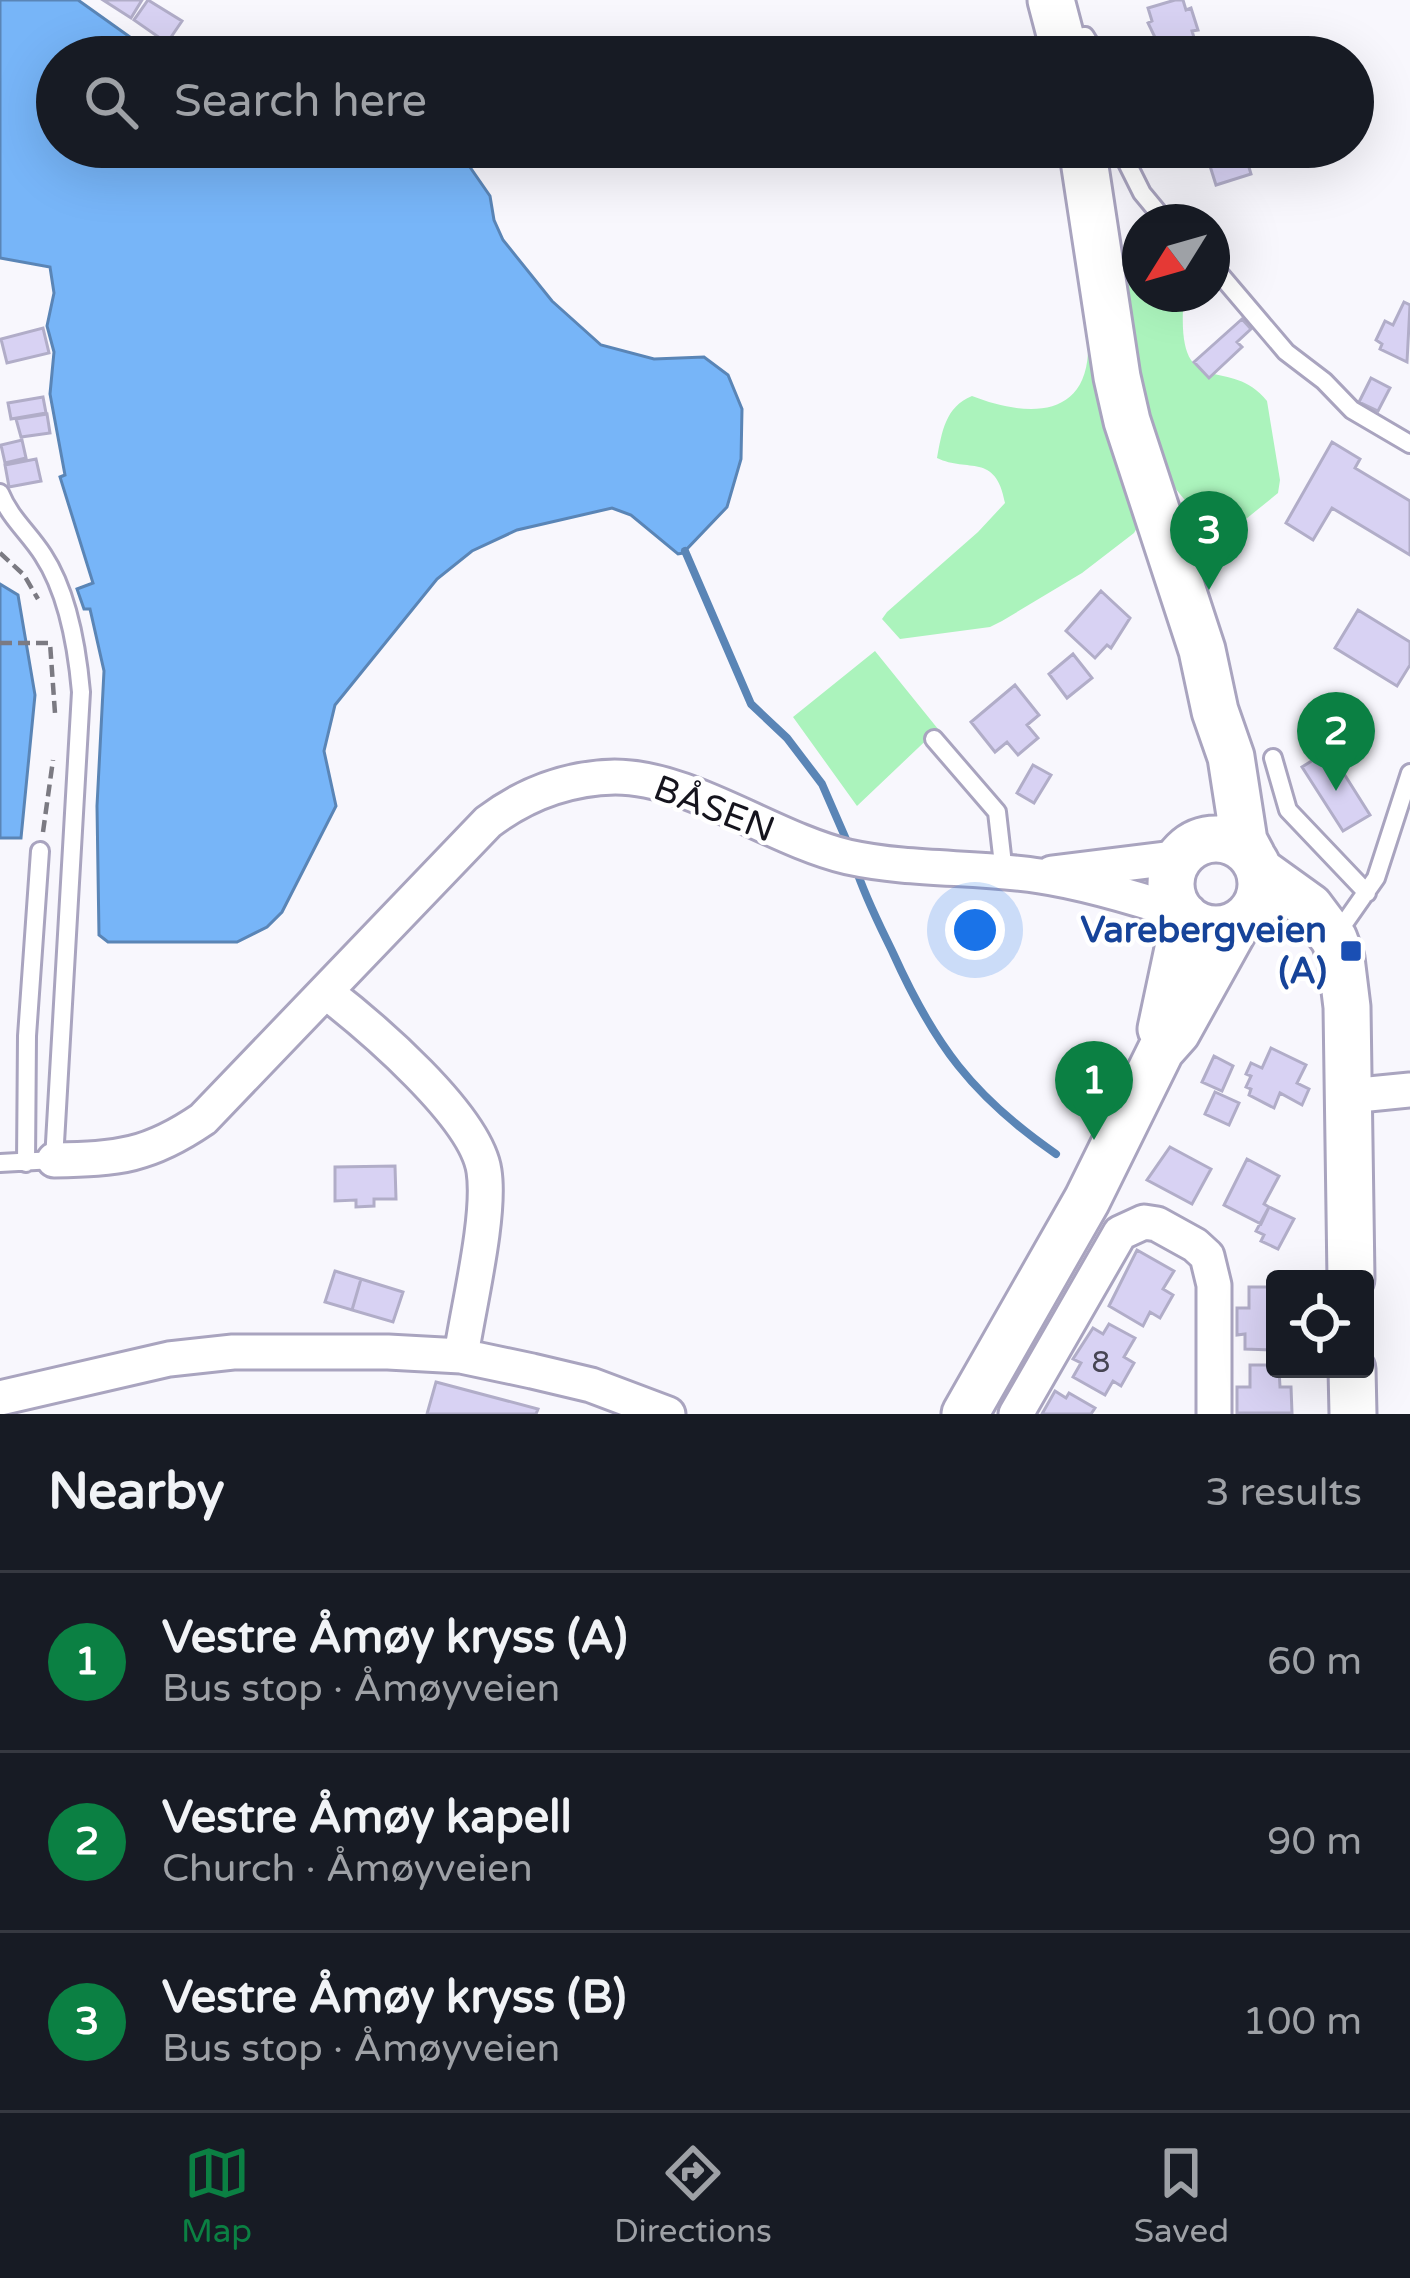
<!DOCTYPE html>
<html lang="en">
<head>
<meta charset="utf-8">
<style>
	body { margin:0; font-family:"Varela Round",sans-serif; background:#20242c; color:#f1f3f6 }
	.controls { position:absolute; right:36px; bottom:36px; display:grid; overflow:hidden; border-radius:12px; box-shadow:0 12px 48px #0002 }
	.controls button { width:108px; height:108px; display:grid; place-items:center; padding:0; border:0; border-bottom:3px solid #363941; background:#171b24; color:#f1f3f6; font:60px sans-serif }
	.compass { position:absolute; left:1122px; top:204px; width:108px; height:108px; border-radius:50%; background:#171b24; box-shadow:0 12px 48px #0002; rotate:233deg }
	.you { position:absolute; left:975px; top:930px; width:42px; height:42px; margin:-30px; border:9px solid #fff; border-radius:50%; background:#1a73e8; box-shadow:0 0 0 18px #1a73e833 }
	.badge { display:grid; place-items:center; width:78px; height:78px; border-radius:50%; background:#0b8043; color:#fff; font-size:39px; font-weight:700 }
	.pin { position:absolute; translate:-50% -99px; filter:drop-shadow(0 3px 6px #0008) }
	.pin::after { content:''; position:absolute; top:63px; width:42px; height:36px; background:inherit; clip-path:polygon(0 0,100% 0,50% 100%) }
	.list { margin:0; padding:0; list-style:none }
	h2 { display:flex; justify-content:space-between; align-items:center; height:156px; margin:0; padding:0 48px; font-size:51px }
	h2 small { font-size:39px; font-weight:400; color:#9ea1a6 }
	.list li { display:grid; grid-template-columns:78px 1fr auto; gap:36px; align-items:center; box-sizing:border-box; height:180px; padding:0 48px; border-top:3px solid #363941 }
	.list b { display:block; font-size:45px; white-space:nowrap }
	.list p { margin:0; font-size:39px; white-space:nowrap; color:#9ea1a6 }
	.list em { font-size:39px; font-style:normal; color:#9ea1a6 }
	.icon { flex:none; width:66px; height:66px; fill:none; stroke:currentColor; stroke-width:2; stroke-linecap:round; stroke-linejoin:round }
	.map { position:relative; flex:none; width:1410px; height:1414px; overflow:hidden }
	.search { position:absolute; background:#171b24; box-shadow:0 12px 48px #0002; left:36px; right:36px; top:36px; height:132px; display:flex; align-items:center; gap:30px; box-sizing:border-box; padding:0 42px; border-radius:66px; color:#9ea1a6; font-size:45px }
	.sheet { height:696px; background:#171b24 }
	nav { display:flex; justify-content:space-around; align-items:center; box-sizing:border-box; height:168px; border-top:3px solid #363941; background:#171b24; font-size:33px; color:#9ea1a6 }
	nav a { display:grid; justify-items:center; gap:6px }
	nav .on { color:#0b8043 }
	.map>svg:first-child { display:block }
	.green { fill:#abf3bc }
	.water { fill:#77b5f8; stroke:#5a85b6; stroke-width:3 }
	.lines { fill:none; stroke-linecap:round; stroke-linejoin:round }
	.stream { stroke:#5a85b6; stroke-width:8 }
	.building { fill:#d8d2f3; stroke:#b1adc8; stroke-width:3 }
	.service-casing { stroke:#a9a4bf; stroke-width:22 }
	.minor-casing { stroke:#a9a4bf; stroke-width:39 }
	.secondary-casing { stroke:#a9a4bf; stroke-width:51 }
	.path { stroke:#7b7a82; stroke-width:4.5; stroke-dasharray:12 6; stroke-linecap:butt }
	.service { stroke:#fff; stroke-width:16 }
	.minor { stroke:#fff; stroke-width:33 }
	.secondary { stroke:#fff; stroke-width:45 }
	.transit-dot { fill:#1a4fb4; stroke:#fff; stroke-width:4.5 }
	.labels { text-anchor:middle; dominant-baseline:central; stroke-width:9; stroke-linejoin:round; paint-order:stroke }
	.number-label { font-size:30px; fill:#464452 }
	.street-label { font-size:36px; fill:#15141d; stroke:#fff }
	.transit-label { font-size:36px; font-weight:bold; fill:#164399; stroke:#fff; text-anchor:end }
</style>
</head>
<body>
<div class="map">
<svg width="1410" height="1414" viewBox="0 0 1410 1414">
	<rect width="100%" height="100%" fill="#f8f7fd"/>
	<path class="green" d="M1140 256V294H1184C1174 409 1227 351 1267 401L1280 480 1278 493 1230 532 1215 537 1175 488 1164 482 1134 533 1082 573 1002 621 990 627 900 639 882 619 887 612 978 532 1005 503C996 452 968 473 937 458 942 432 945 407 972 396 1021 415 1084 422 1088 353L1099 351 1128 273Z
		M875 651 938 729 857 806 793 717Z"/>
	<path class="water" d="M0 0H78L158 57H57V147H456L490 196 494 220 503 240 552 301 601 345 654 359 704 357 728 375 742 409 741 459 727 507 683 553 678 554 631 515 612 508 517 530 472 551 437 579 335 705 324 751 336 806 282 912 267 927 237 942H108L99 935 97 806 104 671 90 609H84L77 589 93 583 60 477 65 475 50 394 54 352 47 326 54 293 50 267 0 258Z
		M211 38H277L342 57H195Z
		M0 584 18 595 35 695 21 838H0Z"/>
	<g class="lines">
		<path class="stream" d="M685 551 751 704 787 738 822 784 849 846
			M855 866C865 897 879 924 893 953 934 1044 972 1096 1056 1154"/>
	</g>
	<path class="building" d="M103 0H142L131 18Z
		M148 0 182 21 167 43 134 20Z
		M1175 0H1183L1186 10 1191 8 1198 30 1192 31 1196 44 1163 54 1148 23 1152 21 1148 8Z
		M1204 147H1243L1251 174 1216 185Z
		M1404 302 1410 305 1407 362 1380 349 1382 344 1376 340 1385 321 1393 325Z
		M1242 319 1251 329 1237 342 1242 347 1209 378 1194 362Z
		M43 328 49 353 7 363 1 339Z
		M1371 378 1390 388 1378 411 1359 402Z
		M43 397 46 413 11 419 8 403Z
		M47 414 50 433 21 437 16 419Z
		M22 440 26 458 5 463 1 445Z
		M1332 442 1360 459 1355 468 1410 501V555L1332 508 1313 540 1286 523Z
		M36 459 41 481 9 487 5 465Z
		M1101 591 1130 618 1111 648 1107 645 1095 658 1066 631Z
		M1358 610 1410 642V665L1397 686 1335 648Z
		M1073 654 1092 678 1067 698 1049 674Z
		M1015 685 1039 715 1027 725 1038 738 1018 755 1007 742 995 752 971 722Z
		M1329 750 1370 815 1343 831 1302 767Z
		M1033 765 1051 775 1034 803 1017 793Z
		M1271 1048 1306 1065 1297 1083 1309 1089 1302 1105 1280 1093 1274 1108 1249 1095 1251 1089 1246 1087 1251 1076 1246 1074 1251 1063 1262 1068Z
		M1214 1056 1233 1066 1222 1091 1202 1082Z
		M1215 1092 1239 1103 1229 1125 1205 1114Z
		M1170 1147 1211 1169 1192 1204 1147 1180Z
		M1247 1159 1279 1176 1264 1204 1269 1207 1261 1224 1224 1205Z
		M395 1166 396 1199H374V1206L356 1207V1200L335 1201V1167Z
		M1269 1207 1294 1219 1278 1249 1261 1241 1264 1235 1256 1231Z
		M1137 1250 1174 1271 1163 1289 1173 1295 1160 1318 1150 1312 1143 1326 1109 1306Z
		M335 1271 361 1279 352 1310 325 1302Z
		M361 1279 403 1292 393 1322 352 1310Z
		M1249 1287H1275V1350L1245 1349V1334L1237 1335V1308H1249Z
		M1109 1324 1135 1338 1124 1357 1134 1363 1121 1386 1113 1381 1105 1395 1073 1377 1081 1363 1073 1359 1093 1328 1103 1334Z
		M1250 1365H1275L1279 1369 1280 1387H1291L1292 1413H1237V1387H1250Z
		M436 1382 538 1409 536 1414H427Z
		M1055 1391 1066 1398 1069 1393 1095 1408 1091 1414H1042Z"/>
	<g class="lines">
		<g class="service-casing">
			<path id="service" d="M1064 39 1085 36 1098 57
				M1119 147 1142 193 1166 222
				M1212 265 1286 352 1324 381 1352 410 1410 444
				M0 493C10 518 29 533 43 555 68 593 77 647 81 692L54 1160 0 1163
				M934 739 997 812 1004 873
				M1273 758 1288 810 1367 893
				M1334 938 1376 878 1410 773
				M26 1163 27 1036 40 851"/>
		</g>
		<g class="minor-casing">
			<path id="minor" d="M1052 873 1181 857
				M326 992C370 1026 476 1116 484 1171 491 1216 468 1308 461 1356
				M1349 1096 1410 1090
				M54 1160C118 1159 149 1156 203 1119L488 822C525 794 568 778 615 777 690 777 772 839 848 857 912 871 976 866 1040 876 1087 883 1136 898 1182 913
				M0 1398 169 1359 233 1352H388L461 1356 532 1371 591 1385 668 1414
				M1016 1414 1120 1233 1144 1222 1157 1224 1195 1245 1207 1256 1214 1285V1414"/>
		</g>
		<g class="secondary-casing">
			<path id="secondary" d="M1051 0 1066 57
				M1082 147 1117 377 1127 421 1202 650 1215 711 1231 757 1244 841 1252 856
				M1171 884a45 45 0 1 1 90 0a45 45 0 1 1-90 0Z
				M1260 871 1310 907 1334 939 1341 958 1347 1007 1351 1279
				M1161 1029 1185 916
				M1352 1369 1353 1414
				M965 1414 1087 1200 1161 1050 1177 1032 1237 924"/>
		</g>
		<path class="path" d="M0 553 24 575 38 599
			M0 643H50L55 713
			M43 832 53 760"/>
		<use href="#service" class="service"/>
		<use href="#minor" class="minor"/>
		<use href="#secondary" class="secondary"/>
	</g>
	<rect class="transit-dot" x="1339" y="939" width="24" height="24" rx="6"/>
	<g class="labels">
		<g class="number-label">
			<text x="1101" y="1362">8</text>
		</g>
		<g class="street-label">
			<text transform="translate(714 809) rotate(21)">BÅSEN</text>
		</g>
		<g class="transit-label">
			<text x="1327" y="930">Varebergveien<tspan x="1327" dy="41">(A)</tspan></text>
		</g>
	</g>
</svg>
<div class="controls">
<button><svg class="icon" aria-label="locate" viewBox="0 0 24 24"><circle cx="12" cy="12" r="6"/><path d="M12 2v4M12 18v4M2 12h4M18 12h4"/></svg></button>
</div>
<svg class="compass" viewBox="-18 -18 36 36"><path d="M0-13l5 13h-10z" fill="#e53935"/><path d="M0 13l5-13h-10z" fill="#9ea1a6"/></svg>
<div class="you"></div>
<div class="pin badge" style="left:1094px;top:1140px">1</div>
<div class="pin badge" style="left:1336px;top:791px">2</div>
<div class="pin badge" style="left:1209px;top:590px">3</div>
<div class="search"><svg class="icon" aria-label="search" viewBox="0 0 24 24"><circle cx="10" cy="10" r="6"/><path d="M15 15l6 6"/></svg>Search here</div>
</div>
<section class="sheet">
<h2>Nearby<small>3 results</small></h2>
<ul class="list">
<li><span class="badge">1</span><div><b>Vestre Åmøy kryss (A)</b><p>Bus stop · Åmøyveien</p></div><em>60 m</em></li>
<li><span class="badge">2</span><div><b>Vestre Åmøy kapell</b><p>Church · Åmøyveien</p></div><em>90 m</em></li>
<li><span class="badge">3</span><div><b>Vestre Åmøy kryss (B)</b><p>Bus stop · Åmøyveien</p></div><em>100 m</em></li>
</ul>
</section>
<nav>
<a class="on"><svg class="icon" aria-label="map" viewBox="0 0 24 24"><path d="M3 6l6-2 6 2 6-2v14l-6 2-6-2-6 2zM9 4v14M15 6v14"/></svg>Map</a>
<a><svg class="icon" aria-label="directions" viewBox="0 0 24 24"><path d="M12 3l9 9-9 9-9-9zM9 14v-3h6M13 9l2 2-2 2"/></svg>Directions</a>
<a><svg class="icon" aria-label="saved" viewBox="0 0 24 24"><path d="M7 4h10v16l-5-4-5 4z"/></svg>Saved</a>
</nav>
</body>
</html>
